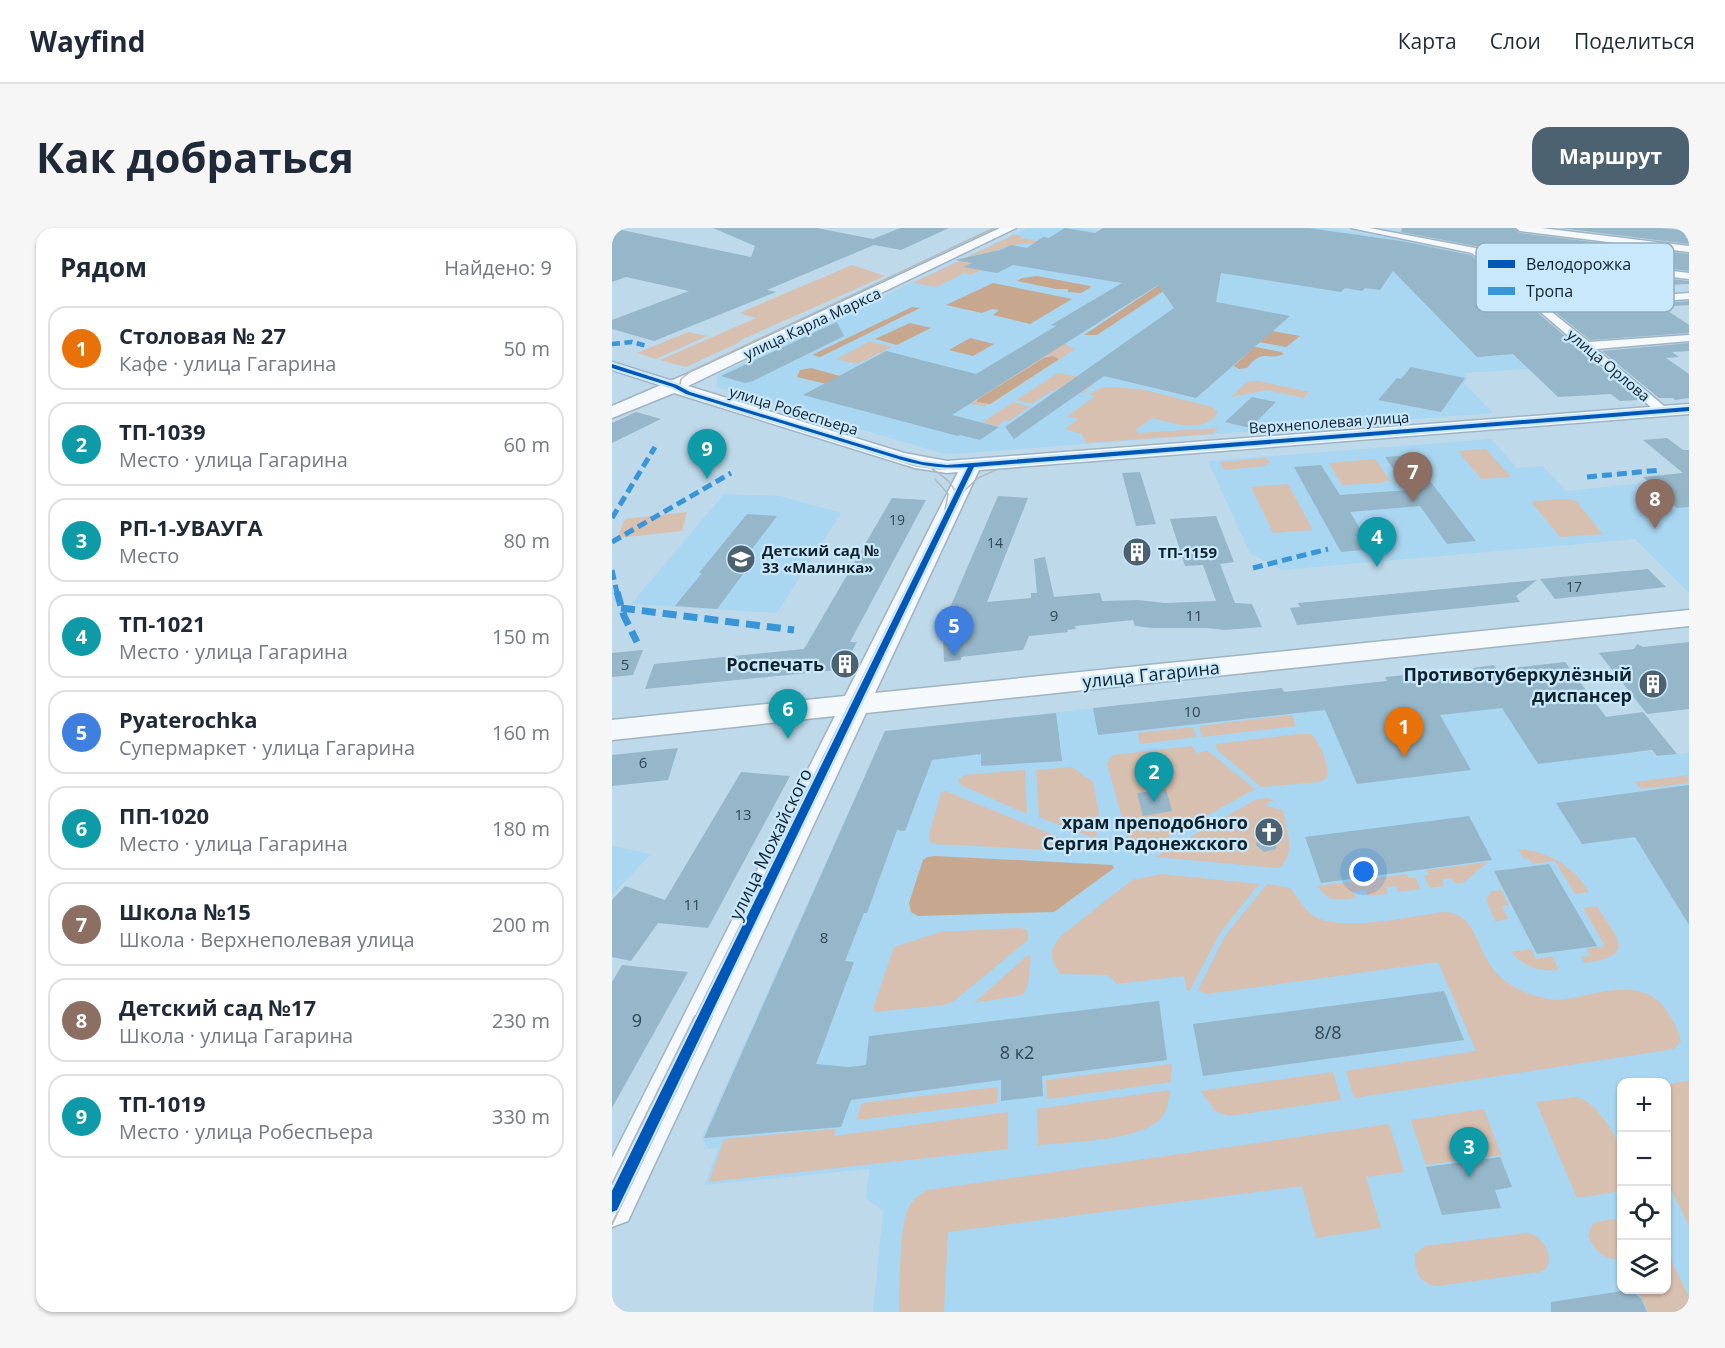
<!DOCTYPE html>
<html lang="ru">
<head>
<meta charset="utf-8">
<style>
	body { margin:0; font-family:"Open Sans",sans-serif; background:#f6f6f7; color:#1f2937 }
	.controls { position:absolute; right:18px; bottom:18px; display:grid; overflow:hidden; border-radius:12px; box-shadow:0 2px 4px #0004 }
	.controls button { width:54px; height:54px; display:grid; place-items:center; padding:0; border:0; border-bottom:2px solid #e0e1e3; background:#fff; color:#1f2937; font:30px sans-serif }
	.you { position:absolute; left:752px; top:644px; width:21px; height:21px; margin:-15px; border:4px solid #fff; border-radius:50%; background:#1a73e8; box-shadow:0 0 0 9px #1a73e833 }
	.badge { display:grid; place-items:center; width:39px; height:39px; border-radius:50%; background:#4c6270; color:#fff; font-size:20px; font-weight:700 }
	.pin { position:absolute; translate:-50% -50px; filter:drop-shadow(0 2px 3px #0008) }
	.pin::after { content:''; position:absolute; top:32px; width:21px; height:18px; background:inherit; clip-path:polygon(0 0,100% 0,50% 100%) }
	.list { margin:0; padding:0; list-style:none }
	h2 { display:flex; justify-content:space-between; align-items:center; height:78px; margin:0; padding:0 24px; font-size:26px }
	h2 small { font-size:20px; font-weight:400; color:#747a83 }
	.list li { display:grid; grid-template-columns:39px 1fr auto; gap:18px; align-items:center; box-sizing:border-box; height:84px; margin:0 12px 12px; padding:0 12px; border:2px solid #e0e1e3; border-radius:18px }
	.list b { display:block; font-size:22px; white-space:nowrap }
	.list p { margin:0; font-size:20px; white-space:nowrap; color:#747a83 }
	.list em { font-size:20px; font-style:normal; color:#747a83 }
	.icon { flex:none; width:33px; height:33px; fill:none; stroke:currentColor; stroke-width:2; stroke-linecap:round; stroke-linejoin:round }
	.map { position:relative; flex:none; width:1077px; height:1084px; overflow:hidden; border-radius:18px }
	header { display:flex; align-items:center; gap:36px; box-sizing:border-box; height:84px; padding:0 30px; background:#fff; border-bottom:2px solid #e0e1e3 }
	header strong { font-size:28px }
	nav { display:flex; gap:33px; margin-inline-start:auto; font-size:21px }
	.intro { display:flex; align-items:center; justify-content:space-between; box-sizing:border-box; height:144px; padding:0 36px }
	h1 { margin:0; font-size:42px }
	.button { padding:15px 27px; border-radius:18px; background:#4c6270; color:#fff; font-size:21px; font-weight:700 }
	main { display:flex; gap:36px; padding:0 36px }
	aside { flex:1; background:#fff; border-radius:18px; box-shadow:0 2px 4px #0004 }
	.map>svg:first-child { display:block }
	.built { fill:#a9d6f1; fill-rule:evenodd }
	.green { fill:#d7c0b0 }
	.forest { fill:#c7a78d }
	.building { fill:#96b6c9 }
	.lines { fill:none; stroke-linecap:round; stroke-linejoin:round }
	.street-casing { stroke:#9fb4c2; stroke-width:3 }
	.secondary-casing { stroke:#9fb4c2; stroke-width:3 }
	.street { fill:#f5f9fc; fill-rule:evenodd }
	.secondary { fill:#f5f9fc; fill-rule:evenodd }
	.tram-far1 { stroke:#b2babe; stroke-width:1.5 }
	.tram { stroke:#b2babe; stroke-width:2 }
	.quiet-far2 { stroke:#3895d7; stroke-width:4.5; stroke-dasharray:8 4.5; stroke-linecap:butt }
	.quiet-far1 { stroke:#3895d7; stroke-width:5; stroke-dasharray:10 5; stroke-linecap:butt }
	.quiet { stroke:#3895d7; stroke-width:7; stroke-dasharray:14 7; stroke-linecap:butt }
	.cycleway-casing { stroke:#cae8fb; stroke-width:4 }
	.cycleway { fill:#0057b8; fill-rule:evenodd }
	.labels { text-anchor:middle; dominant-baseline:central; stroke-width:4.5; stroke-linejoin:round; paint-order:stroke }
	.far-number-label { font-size:14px; fill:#304755 }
	.far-street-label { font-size:15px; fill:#0e222e; stroke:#cae8fb }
	.far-poi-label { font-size:15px; font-weight:bold; fill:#0e222e; stroke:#cae8fb; text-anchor:start }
	.number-label { font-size:15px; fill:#304755 }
	.poi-label { font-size:18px; font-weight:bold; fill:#0e222e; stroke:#cae8fb; text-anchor:end }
	.street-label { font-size:18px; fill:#0e222e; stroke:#cae8fb }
	.near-number-label { font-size:18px; fill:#304755 }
	.key { fill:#cae8fb; stroke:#92adbe; stroke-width:1.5 }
	.key-label { font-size:16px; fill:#0e222e }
</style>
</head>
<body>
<header>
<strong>Wayfind</strong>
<nav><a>Карта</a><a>Слои</a><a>Поделиться</a></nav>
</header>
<div class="intro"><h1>Как добраться</h1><a class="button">Маршрут</a></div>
<main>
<aside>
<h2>Рядом<small>Найдено: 9</small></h2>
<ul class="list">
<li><span class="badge" style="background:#e8710a">1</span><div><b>Столовая № 27</b><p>Кафе · улица Гагарина</p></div><em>50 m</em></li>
<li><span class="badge" style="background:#0f9aa8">2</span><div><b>ТП-1039</b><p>Место · улица Гагарина</p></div><em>60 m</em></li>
<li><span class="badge" style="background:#0f9aa8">3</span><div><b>РП-1-УВАУГА</b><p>Место</p></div><em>80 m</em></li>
<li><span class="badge" style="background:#0f9aa8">4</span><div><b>ТП-1021</b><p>Место · улица Гагарина</p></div><em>150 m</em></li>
<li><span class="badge" style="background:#3f7fe0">5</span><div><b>Pyaterochka</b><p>Супермаркет · улица Гагарина</p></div><em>160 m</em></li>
<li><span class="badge" style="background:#0f9aa8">6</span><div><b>ПП-1020</b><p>Место · улица Гагарина</p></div><em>180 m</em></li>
<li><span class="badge" style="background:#8d6e63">7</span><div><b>Школа №15</b><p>Школа · Верхнеполевая улица</p></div><em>200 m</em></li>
<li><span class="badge" style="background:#8d6e63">8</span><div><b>Детский сад №17</b><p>Школа · улица Гагарина</p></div><em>230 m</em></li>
<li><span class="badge" style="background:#0f9aa8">9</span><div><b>ТП-1019</b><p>Место · улица Робеспьера</p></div><em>330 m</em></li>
</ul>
</aside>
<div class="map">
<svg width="1077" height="1084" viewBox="0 0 1077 1084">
	<rect width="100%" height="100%" fill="#bed9ea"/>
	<path class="built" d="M415 0H469L486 3 491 0H714L829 17 837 20 977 137 852 145 856 150 852 155 881 185 342 226 329 225 105 159V147Z
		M879 211 905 240 931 238 954 263 1052 253 1077 266V365L1023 311 670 342 638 325 596 233Z
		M112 266 168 268 229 285 165 385 19 376Z
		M953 434 1021 525 1039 523 1043 529 1077 525V1084H261L271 983 254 970 257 941 93 957 106 920 96 921 90 910 273 503 670 460 672 464ZM1010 854H1054V1062H1010Z
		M0 618 39 626 0 667Z"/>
	<path class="green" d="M402 7 411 8 408 10 432 14 428 17C398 12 381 24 355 37L371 41 359 47 352 45 325 59 301 55Z
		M240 37 273 48 131 111 124 116 74 139 48 132 144 90 127 85Z
		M76 104 95 108 44 131 25 125Z
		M258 113 280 119 245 136 225 131Z
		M452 116 463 121 379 176 372 178 358 176Z
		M446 145 478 151 482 155 472 165 448 159 442 163H439L420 176 404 172Z
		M639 153H646L697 164 692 170 655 162 619 169 634 155Z
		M491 159 529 161 600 179 606 184C593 207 560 195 540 190L524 202 526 205 606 200 600 206 474 215 470 206 453 201 466 191 456 188 483 168 477 166Z
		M401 174 417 179 397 193 393 192 385 198 371 194Z
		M874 221 899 249 869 251 846 223Z
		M655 230 658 234 652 238 612 242 608 234Z
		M763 231 778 252 768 255 730 257 717 235Z
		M676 256 701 302 661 305 639 259Z
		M956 271 964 273 991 306 948 309 920 275 923 273Z
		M75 284 70 303 5 310 13 291Z
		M680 487 684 498 590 509 587 498Z
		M581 499 584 509 528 516 526 505Z
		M688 506H699C707 513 719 540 715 550L707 554 649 559 605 522 604 516Z
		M580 518 584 525 596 523 643 561 533 622 519 623 495 535 501 527Z
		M460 539 481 554 487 585 484 611 427 589 424 542Z
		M413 542 415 586 351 558 346 553 352 547Z
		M1076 547 1077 555 1029 561 1023 554Z
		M333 563 476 621 478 624 322 616 317 613V607L329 565Z
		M657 570 662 573 656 574 655 578 671 582C674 601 685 626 667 640L543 629 645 571Z
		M906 621C936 623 961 638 977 664L963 666 943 633 920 636 917 630 912 631Z
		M876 634 851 655 843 656 840 650 830 651 832 658 818 660 812 648 817 647 814 642Z
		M549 646 647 656 608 705 578 762 575 763 572 748 505 756 496 747 449 746C437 732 437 721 449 708L520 652Z
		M795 646 797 650H804L808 661 787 664 784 658 774 659 776 666 755 668 753 662 742 664 744 670C727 672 715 675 706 658Z
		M655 656 678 660C687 670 691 681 702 688 730 705 800 688 832 684 863 685 864 717 879 738 893 759 919 769 944 772 985 769 1033 743 1058 788 1063 796 1067 804 1069 813L1062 821 742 870 734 843 864 823 826 734 594 766 586 762 613 708Z
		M889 662 897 677 890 678 896 691 883 693 874 671 880 663Z
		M985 678C1006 712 1026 727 972 735L969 729 978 728 974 721 993 718 971 680Z
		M406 700 414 701 416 704V712L342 773 332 777 262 784V778L282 719 328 704Z
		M919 721 924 731 940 728 947 742C927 744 912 739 899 724Z
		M416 727 419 729 416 756 411 767 362 775Z
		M560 836 559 854 435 871 434 852Z
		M721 844 729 872 617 888 603 883 589 863Z
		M1077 853V998L1055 953 1054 856Z
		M386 859 385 875 244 892 250 875Z
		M558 862C556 873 556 884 547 892 526 913 457 914 426 917L425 881Z
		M965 869C985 875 1007 909 1010 929 1011 939 1010 952 1009 963L965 970 924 874Z
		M872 881 889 927 814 937 799 892Z
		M396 884V921L97 954 112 911 224 901 222 908Z
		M777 896 792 944 754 949 769 1000 704 1010 690 958 336 1004 332 1084H287C288 1060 287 1001 296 981 300 972 307 966 316 962Z
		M999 991 1009 992V1032C992 1032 982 1023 976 1007L981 995Z
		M916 1005C931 1009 941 1025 935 1040L929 1044 826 1058C807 1057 802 1042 803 1026L813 1018Z
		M1055 1023 1077 1069V1084H1036L1026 1062H1054Z"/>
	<path class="forest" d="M425 48 478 58 479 59 469 65 456 64V61H444L405 53 410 50Z
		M381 55 460 71 418 96 381 87 387 82 380 81 370 85 334 77Z
		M550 55 562 56 485 107H472Z
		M300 79 308 80 208 129 200 127Z
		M298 95 319 100 285 117 263 111Z
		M656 102 688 108 674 119 642 113Z
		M358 110 382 116 361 128 337 122Z
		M619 114 669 124 672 126C655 134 652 119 635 140L627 141 622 138 637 124Z
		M441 128 447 131 378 176 365 174 366 171 432 130Z
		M199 140 235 150 231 160 185 149 188 142Z
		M323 628 500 637 502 640 442 684 306 688 299 684 297 675 311 632 315 629Z"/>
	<path class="building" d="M0 0 139 29 143 18 101 0H205L261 11 288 0H337L289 22 262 17 155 62 164 64 42 113 0 101V92L77 63 14 49 0 54Z
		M453 0 483 5 491 0H696L789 13 859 27 1027 172 1008 173 999 166 946 169 901 126 865 129 781 43 768 62 753 60 750 63 733 60 729 64 609 45 604 74 678 88 584 170 492 148 402 211 393 199 562 80 546 57 340 187 387 199 368 212 348 207 346 208 191 167 274 123 364 146 444 98 439 97 510 55 401 37 385 45 351 39 360 35 343 32 388 22 399 17 415 20 431 9 437 10Z
		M790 0H902L908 5 1077 26V43L863 18 789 4Z
		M948 0H1048L1069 2 1075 5 1074 10H1077V16Z
		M877 30 1077 53V56L1051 57 1063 64 931 74Z
		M1077 73V77L1050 79 1077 97V105L978 112 942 83Z
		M225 94 232 108 141 153 133 155 109 148Z
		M1077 115V123L1060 124 1067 129 1054 130 1077 146V170L1063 172 1061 170H1047L990 123Z
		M799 139 808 141 853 150 829 184 766 172 785 150 789 151Z
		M640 169 664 174 638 200 613 194Z
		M24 184 49 191 0 215V195Z
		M1055 210 1071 222H1077V279L1065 280 1031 249 1071 245 1031 212Z
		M798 227 864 313 835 316 808 278 738 284 760 321 729 324 682 239 709 237 728 267 796 262 773 229Z
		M528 244 544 296 524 298 510 245Z
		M386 268 416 270 375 374 419 370V365H425L422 331 433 329 442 369 488 365 490 373 526 372 553 375 604 373 591 337 573 338 558 291 604 288 622 334 608 336 623 375 640 376 650 399 613 402 595 400H540L523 398 521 392 463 398 464 401 455 402 456 404 417 408 411 422 349 429V432L332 434 331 407 337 406V382Z
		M280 270 314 272 238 414H245L238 427 237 438 225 439V442L33 461 42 436 192 421Z
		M135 286 165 288 124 342H134L105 381 63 378 90 345H87Z
		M1036 341 1054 359 943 371 928 351Z
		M925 352 904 368 908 374 685 397 678 380 688 379 686 375Z
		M1077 414V481L1035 486 987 425 1022 421 1025 416 1031 419Z
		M31 422 21 447 0 449V425Z
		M953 434 994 489 1031 484 1065 526 1045 528 1040 522 926 536 890 480 828 487 859 542 745 556 713 482 486 507 481 480 670 460 672 464 775 453 773 449 794 447 796 451 864 444 861 440 882 437 885 442Z
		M444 485 450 533 369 538V526L320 532 293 603 285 602 255 685H252L233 733 242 734 204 836 237 839 254 837 257 808 547 773 555 832 430 848 431 868 389 873V852L239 872 229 899 92 910 273 503Z
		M66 520 56 552 0 558V527Z
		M129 544 178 548 96 700 46 695 19 733 0 729V672L13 658 53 672Z
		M1077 557V697L1023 609 970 616 944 575Z
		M554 561 560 583 531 588 525 565Z
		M857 588 880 632 709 655 693 609Z
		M648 599 667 603 664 621 652 624 644 617Z
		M937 636 985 718 925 726 882 643Z
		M10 737 76 744 0 880V754Z
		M832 763 852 812 591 848 581 796Z
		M888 929 900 959 883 962 889 980 830 987 814 939Z
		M1017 1062 1029 1070 1035 1084H939V1074Z"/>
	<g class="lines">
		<g class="street-casing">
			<path id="street" d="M739 0H757L863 20 1077 45V51L870 27 930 76 1077 65V71L936 81 977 114 1077 107V113L984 121 1058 183 1052 187 1047 186 860 25Z
				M904 0H929L1077 18V24L908 3Z
				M1070 0H1077V3L1071 2Z
				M0 134 67 155 69 158 63 162 0 142Z"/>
		</g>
		<g class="secondary-casing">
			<path id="secondary" d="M388 0H404L76 158 292 225 335 233 1077 176V186L367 242 263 465 1077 382V398L254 485 16 993 0 999V930L223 488 0 512V492L233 468 346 244 335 245 303 240 62 165 0 190V178L84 142Z"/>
		</g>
		<use href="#street" class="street"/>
		<use href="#secondary" class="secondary"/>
		<path class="tram-far1" d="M382 0 79 143 69 151 67 161 77 168 304 238 327 241 1077 183
			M320 241C335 250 346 259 345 277
			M323 251 336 266 333 282
			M83 789 326 297
			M99 789 352 263 366 250 384 242"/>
		<path class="tram" d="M0 956 83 788
			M0 996 100 788"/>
		<path class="quiet-far2" d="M0 116 20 114 35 118"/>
		<path class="quiet-far1" d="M975 249 1049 242
			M0 290 43 219
			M0 314 119 245
			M641 340 716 321
			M0 342 5 365"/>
		<path class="quiet" d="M5 364 12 388 25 414
			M9 380 182 402"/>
		<g class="cycleway-casing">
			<path id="cycleway" d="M0 136 65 157 78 164 287 228 310 234 335 237 1077 179V183L362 239 5 982 0 984V963L356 239C329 241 309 238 283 230L74 166 61 159 0 140Z"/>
		</g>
		<use href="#cycleway" class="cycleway"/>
	</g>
	<defs>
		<g id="building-disc" transform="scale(1.5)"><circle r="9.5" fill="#4c6270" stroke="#cae8fb"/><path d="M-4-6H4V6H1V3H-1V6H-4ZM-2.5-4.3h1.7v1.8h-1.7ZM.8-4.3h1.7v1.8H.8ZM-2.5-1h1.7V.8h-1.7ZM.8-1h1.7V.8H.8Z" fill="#fff"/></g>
		<g id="school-disc" transform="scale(1.5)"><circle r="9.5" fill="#4c6270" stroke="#cae8fb"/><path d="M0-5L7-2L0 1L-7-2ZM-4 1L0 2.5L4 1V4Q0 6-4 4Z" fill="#fff"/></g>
		<g id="church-disc" transform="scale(1.5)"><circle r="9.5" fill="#4c6270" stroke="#cae8fb"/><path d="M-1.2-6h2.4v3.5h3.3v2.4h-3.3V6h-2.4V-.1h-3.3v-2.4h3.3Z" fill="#fff"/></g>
	</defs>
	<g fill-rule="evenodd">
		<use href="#building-disc" x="525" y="324"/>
		<use href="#school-disc" x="129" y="331"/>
		<use href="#building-disc" x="233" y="436"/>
		<use href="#building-disc" x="1041" y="456"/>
		<use href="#church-disc" x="657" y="604"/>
	</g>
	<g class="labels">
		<g class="far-number-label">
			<text x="285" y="291">19</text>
			<text x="383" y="314">14</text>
			<text x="962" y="358">17</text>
		</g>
		<g class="far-street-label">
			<text transform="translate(200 95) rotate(-25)">улица Карла Маркса</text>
			<text transform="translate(997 137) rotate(40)">улица Орлова</text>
			<text transform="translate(182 182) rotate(17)">улица Робеспьера</text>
			<text transform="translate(717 194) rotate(-4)">Верхнеполевая улица</text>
		</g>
		<g class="far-poi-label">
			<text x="150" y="322">Детский сад №<tspan x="150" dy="17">33 «Малинка»</tspan></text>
			<text x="546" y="324">ТП-1159</text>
		</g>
		<g class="number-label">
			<text x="442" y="387">9</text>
			<text x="582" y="387">11</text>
			<text x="13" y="436">5</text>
			<text x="580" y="483">10</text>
			<text x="31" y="534">6</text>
			<text x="131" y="586">13</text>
			<text x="80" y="676">11</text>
			<text x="212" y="709">8</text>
		</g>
		<g class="poi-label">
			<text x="212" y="436">Роспечать</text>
			<text x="1020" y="446">Противотуберкулёзный<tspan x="1020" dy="21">диспансер</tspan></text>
			<text x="636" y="594">храм преподобного<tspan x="636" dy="21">Сергия Радонежского</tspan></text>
		</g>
		<g class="street-label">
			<text transform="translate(539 446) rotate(-6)">улица Гагарина</text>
			<text transform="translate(158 616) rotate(-64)">улица Можайского</text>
		</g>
		<g class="near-number-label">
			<text x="25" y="792">9</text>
			<text x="716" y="804">8/8</text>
			<text x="405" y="824">8 к2</text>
		</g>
	</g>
	<rect x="864" y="15" width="198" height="69" rx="9" class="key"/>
	<rect x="876" y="32" width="27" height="8" fill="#0057b8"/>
	<rect x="876" y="59" width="27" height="8" fill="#3895d7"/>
	<g class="key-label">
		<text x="914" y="42">Велодорожка</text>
		<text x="914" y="69">Тропа</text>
	</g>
</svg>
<div class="controls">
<button>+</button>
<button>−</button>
<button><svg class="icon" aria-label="locate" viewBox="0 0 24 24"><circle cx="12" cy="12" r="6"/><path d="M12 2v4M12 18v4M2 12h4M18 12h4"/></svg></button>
<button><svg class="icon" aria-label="layers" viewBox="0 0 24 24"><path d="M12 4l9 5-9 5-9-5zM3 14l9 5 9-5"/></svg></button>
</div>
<div class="you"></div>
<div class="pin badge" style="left:792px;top:529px;background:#e8710a">1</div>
<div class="pin badge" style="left:542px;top:574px;background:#0f9aa8">2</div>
<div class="pin badge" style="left:857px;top:949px;background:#0f9aa8">3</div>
<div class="pin badge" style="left:765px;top:339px;background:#0f9aa8">4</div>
<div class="pin badge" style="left:342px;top:428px;background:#3f7fe0">5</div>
<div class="pin badge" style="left:176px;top:511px;background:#0f9aa8">6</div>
<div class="pin badge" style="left:801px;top:274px;background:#8d6e63">7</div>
<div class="pin badge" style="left:1043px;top:301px;background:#8d6e63">8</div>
<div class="pin badge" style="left:95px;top:251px;background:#0f9aa8">9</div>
</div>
</main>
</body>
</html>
